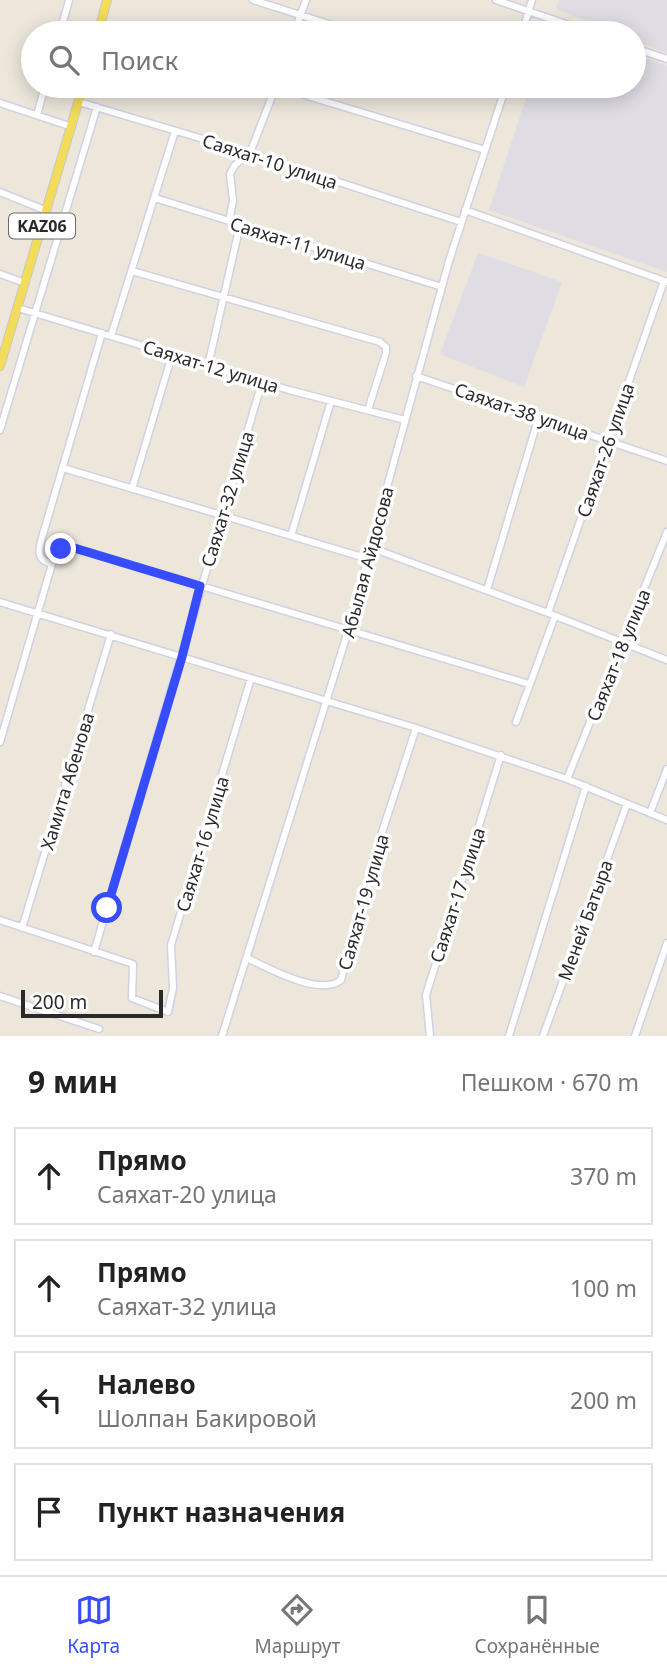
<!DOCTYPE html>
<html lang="ru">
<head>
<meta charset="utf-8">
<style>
	body { margin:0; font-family:"Noto Sans",sans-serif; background:#f6f6f6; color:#222 }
	.scale { position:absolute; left:21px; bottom:18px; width:142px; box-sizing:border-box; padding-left:7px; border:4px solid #2a2a2a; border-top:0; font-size:19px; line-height:24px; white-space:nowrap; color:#2a2a2a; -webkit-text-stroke:5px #fff; paint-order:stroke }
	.stop { position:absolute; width:21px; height:21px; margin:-16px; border:5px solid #374cfd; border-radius:50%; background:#fff }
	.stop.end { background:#374cfd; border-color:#fff; box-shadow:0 2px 7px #0008 }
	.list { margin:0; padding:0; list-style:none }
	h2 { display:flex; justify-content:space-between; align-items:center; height:91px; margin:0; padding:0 28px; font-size:30px }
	h2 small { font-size:23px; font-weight:400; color:#767676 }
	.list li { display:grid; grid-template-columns:46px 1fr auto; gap:21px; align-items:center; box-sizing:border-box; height:98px; margin:0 14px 14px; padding:0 14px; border:2px solid #e0e0e0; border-radius:0px }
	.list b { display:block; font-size:26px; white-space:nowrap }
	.list p { margin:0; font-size:23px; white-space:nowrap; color:#767676 }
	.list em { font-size:23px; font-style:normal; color:#767676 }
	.icon { flex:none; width:38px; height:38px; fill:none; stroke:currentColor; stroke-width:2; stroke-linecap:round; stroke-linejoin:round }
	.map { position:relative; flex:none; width:667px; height:1036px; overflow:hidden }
	.search { position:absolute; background:#fff; box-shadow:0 4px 18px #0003; left:21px; right:21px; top:21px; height:77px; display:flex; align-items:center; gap:18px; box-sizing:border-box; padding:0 24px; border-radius:38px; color:#767676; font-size:26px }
	.sheet { height:539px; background:#fff }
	nav { display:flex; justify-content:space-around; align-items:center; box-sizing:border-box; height:98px; border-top:2px solid #e0e0e0; background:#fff; font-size:19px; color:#767676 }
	nav a { display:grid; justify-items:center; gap:4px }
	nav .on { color:#374cfd }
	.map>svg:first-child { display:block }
	.industrial { fill:#dfdce4 }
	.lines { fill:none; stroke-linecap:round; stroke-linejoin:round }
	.minor-casing { stroke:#d0d2e3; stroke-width:9 }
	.major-casing { stroke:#c8c8c8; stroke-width:10 }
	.minor { stroke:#fff; stroke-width:6 }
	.major { stroke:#f3dc59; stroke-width:8 }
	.route { stroke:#374cfd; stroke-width:9 }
	.labels { text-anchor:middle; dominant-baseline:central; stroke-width:7; stroke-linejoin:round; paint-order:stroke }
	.shield { fill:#fff; stroke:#6a6a6a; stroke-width:2 }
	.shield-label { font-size:16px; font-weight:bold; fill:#2a2a2a }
	.street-label { font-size:18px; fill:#2a2a2a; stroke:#fff }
</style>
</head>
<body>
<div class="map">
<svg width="667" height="1036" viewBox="0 0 667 1036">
	<rect width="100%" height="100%" fill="#ece6db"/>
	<path class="industrial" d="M559 0H667V53L634 40V33H618L556 9Z
		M634 54 667 66V272L489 210 530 86H634Z
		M478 253 562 282 524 387 440 354Z"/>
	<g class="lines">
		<g class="minor-casing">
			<path id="minor" d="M253 0 357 33
				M496 0 592 33
				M60 33 69 0
				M294 33 306 0
				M522 33 532 0
				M634 48 667 59
				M275 86 485 150
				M79 102 250 153 461 222
				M0 103 72 127
				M37 115 45 86
				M0 192 47 211
				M155 198 442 287
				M465 210 667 282
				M229 222 233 200 230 174 235 165 250 153 276 86
				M132 271 380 342 386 347V353L368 410
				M0 274 25 283
				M664 281 548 613 667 660
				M18 308 289 390 405 420
				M102 333 41 541C38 554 38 560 52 564L61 549 71 547 529 684
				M111 336 175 131
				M208 366 240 225
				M416 376 667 461
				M0 430 97 107
				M63 468 369 559
				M132 489 172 355
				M291 536 331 401
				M372 548 548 613
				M487 590 539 416
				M0 602 416 728 567 779 667 820
				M516 722 555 616
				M0 742 52 564
				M567 779 667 532
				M650 813 667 769
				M0 920 133 964 132 998 168 1012 173 988 171 945 251 678
				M22 928 111 634
				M94 952 262 382
				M247 958C268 968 320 997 341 980L375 854 416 728
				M0 996 99 1029
				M222 1036 344 644 449 261 506 86
				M430 1036 426 995 501 755
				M509 1036 586 786
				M543 1036 627 804
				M635 1036 667 943"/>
		</g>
		<g class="major-casing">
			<path id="major" d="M98 33 107 0
				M0 366 83 86"/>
		</g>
		<use href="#minor" class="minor"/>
		<use href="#major" class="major"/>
	</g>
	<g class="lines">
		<path class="route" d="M61 549 71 547 200 586 182 657 107 908"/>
	</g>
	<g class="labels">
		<rect class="shield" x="9" y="213.5" width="66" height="25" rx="5"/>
		<g class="shield-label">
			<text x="42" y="226">KAZ06</text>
		</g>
		<g class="street-label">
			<text transform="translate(270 161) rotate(18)">Саяхат-10 улица</text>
			<text transform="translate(298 243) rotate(17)">Саяхат-11 улица</text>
			<text transform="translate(211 366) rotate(17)">Саяхат-12 улица</text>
			<text transform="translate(522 411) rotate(19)">Саяхат-38 улица</text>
			<text transform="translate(605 450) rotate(-71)">Саяхат-26 улица</text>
			<text transform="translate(227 499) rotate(-73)">Саяхат-32 улица</text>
			<text transform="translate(367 562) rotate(-75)">Абылая Айдосова</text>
			<text transform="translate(618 655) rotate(-68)">Саяхат-18 улица</text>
			<text transform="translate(67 781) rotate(-73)">Хамита Абенова</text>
			<text transform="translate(202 844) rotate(-73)">Саяхат-16 улица</text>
			<text transform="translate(457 895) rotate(-72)">Саяхат-17 улица</text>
			<text transform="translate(363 902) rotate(-74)">Саяхат-19 улица</text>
			<text transform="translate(585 920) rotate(-70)">Меней Батыра</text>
		</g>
	</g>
</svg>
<div class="scale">200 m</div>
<div class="stop" style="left:107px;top:908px"></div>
<div class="stop end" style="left:61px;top:549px"></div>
<div class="search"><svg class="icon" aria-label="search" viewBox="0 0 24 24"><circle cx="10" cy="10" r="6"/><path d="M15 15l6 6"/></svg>Поиск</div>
</div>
<section class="sheet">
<h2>9 мин<small>Пешком · 670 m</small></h2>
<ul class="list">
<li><svg class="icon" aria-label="ahead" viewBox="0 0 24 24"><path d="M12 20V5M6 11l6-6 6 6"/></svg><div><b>Прямо</b><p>Саяхат-20 улица</p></div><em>370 m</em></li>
<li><svg class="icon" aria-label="ahead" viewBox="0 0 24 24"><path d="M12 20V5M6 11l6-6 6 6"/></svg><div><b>Прямо</b><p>Саяхат-32 улица</p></div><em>100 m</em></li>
<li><svg class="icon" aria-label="left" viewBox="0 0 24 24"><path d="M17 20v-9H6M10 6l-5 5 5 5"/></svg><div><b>Налево</b><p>Шолпан Бакировой</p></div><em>200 m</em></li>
<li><svg class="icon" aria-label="arrive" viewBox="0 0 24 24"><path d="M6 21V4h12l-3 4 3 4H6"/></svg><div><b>Пункт назначения</b></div></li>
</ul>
</section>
<nav>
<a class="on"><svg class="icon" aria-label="map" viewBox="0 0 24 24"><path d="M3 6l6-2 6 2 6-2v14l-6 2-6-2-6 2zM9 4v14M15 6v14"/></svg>Карта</a>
<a><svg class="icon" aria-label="directions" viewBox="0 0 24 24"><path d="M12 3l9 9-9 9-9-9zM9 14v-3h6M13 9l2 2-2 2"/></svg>Маршрут</a>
<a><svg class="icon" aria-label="saved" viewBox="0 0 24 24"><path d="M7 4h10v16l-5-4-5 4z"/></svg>Сохранённые</a>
</nav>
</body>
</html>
